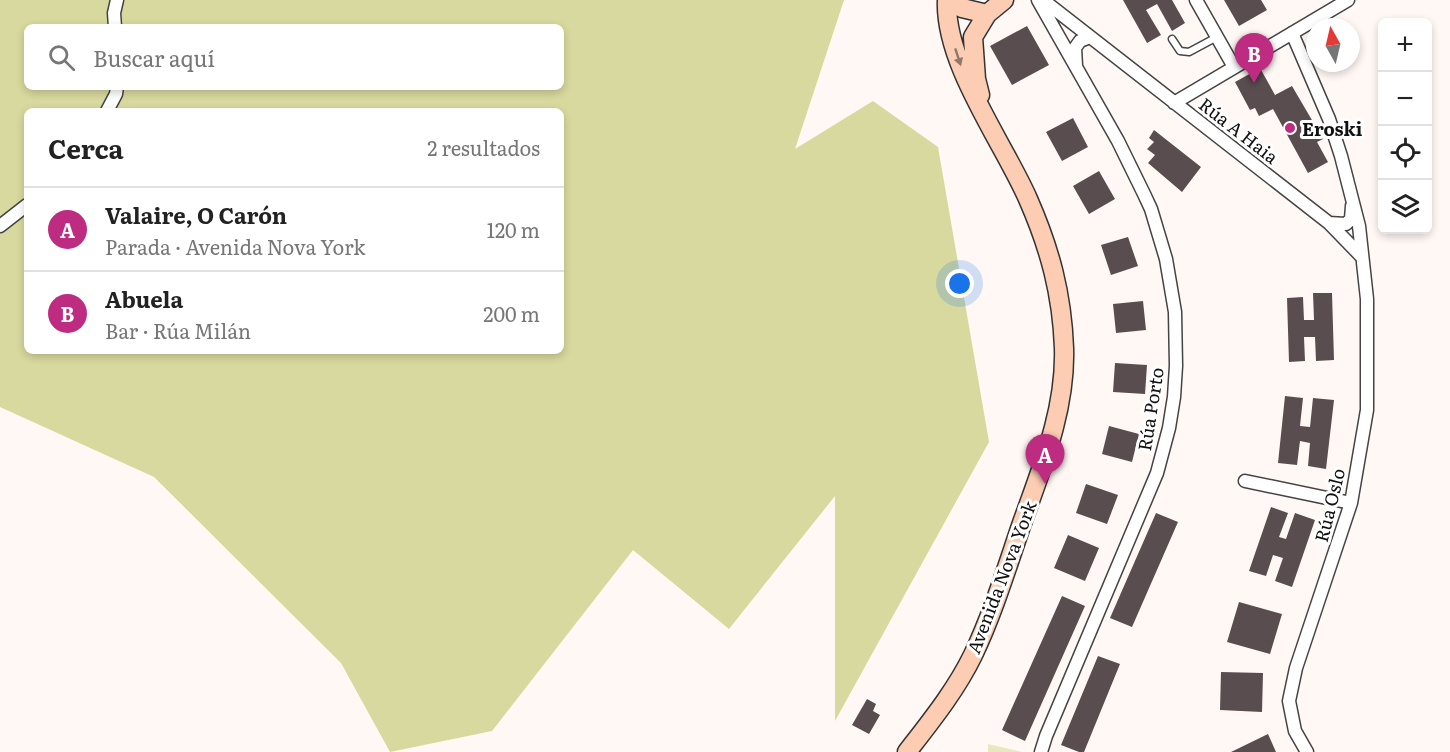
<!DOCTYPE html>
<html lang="es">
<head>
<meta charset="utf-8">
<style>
	body { margin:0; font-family:Literata,serif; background:#f2f2f2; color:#222 }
	.controls { position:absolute; right:18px; top:18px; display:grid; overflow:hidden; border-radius:9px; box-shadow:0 3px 9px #0003 }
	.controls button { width:54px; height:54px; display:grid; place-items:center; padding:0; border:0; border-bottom:2px solid #e0e0e0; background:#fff; color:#222; font:30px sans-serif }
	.compass { position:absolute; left:1306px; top:18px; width:54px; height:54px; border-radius:50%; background:#fff; box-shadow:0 3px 9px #0003; rotate:352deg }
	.you { position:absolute; left:960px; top:284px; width:21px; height:21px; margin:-15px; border:4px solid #fff; border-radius:50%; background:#1a73e8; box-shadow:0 0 0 9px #1a73e833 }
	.badge { display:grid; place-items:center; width:39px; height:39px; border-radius:50%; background:#bd2c81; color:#fff; font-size:20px; font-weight:700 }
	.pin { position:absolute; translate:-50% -50px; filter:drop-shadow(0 2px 3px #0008) }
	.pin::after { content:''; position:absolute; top:32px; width:21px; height:18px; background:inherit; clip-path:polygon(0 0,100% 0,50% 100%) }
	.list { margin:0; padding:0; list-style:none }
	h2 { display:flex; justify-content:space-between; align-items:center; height:78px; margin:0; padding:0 24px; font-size:26px }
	h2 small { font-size:20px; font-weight:400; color:#767676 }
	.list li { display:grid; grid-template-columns:39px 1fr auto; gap:18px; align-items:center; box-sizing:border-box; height:84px; padding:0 24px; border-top:2px solid #e0e0e0 }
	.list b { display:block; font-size:22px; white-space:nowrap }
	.list p { margin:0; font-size:20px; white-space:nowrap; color:#767676 }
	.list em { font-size:20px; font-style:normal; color:#767676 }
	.icon { flex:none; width:33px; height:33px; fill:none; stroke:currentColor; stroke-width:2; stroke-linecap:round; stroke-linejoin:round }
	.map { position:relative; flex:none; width:1450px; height:752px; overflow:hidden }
	.search { position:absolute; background:#fff; box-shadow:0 3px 9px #0003; left:24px; top:24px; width:540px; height:66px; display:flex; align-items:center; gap:15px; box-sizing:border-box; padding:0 21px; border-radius:9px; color:#767676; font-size:22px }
	.panel { position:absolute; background:#fff; box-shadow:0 3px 9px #0003; left:24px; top:108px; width:540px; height:246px; border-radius:9px }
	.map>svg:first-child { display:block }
	.green { fill:#e9e7be }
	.forest { fill:#d8d99e; fill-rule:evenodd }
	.building { fill:#594d4f }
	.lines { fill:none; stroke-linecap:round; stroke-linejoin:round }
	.lane-casing { stroke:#444; stroke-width:9 }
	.street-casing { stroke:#444; stroke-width:15 }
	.secondary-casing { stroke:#333; stroke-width:21 }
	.lane { stroke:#fff; stroke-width:6 }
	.street { stroke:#fff; stroke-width:12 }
	.secondary { stroke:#fccdb3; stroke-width:18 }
	.oneway { fill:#92786a }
	.poi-dot { fill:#bd2c81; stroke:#fff; stroke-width:2 }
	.labels { text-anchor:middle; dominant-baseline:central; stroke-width:6; stroke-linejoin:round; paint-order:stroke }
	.poi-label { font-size:18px; font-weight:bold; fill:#111; stroke:#fff; text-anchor:start }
	.street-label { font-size:18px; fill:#111; stroke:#fff }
</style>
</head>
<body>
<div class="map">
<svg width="1450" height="752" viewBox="0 0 1450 752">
	<rect width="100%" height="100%" fill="#fff8f5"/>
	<path class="green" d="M988 744 1022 752H988Z"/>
	<path class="forest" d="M0 0H844L795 149 873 101 938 147 989 442 835 721V496L729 629 633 550 492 731 390 752 341 663 154 477 0 407ZM27 27H561V87H27ZM27 111H561V351H27Z"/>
	<path class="building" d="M1123 0H1172L1185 23 1172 31 1157 4 1146 10 1161 35 1147 43Z
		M1224 0H1261L1267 10 1239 26Z
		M1027 26 1049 65 1012 85 990 46Z
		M1260 68 1275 95 1292 86 1323 139 1317 142 1328 162 1308 173 1273 109 1259 116 1255 108 1250 110 1235 82Z
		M1073 118 1088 147 1062 161 1046 132Z
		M1154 130 1201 167 1182 192 1148 163 1155 155 1147 149 1154 142 1149 138Z
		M1099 171 1115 199 1089 214 1073 186Z
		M1128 237 1138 266 1111 275 1101 245Z
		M1313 293H1332L1334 360 1316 361 1315 337H1304L1305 361 1289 362 1287 298 1303 297 1304 320H1314Z
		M1143 301 1146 330 1116 333 1113 304Z
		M1115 363 1147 365 1145 394 1113 392Z
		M1285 396 1303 398 1300 426 1310 427 1313 398 1334 400 1326 469 1308 466 1310 443 1300 441 1297 465 1278 463Z
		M1109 426 1139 434 1132 462 1102 454Z
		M1086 484 1118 495 1107 524 1076 513Z
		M1271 507 1288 513 1279 537 1286 539 1295 513 1315 520 1292 587 1275 581 1283 558 1273 555 1266 576 1249 571Z
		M1156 513 1178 522 1132 627 1110 618Z
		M1068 535 1099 548 1085 581 1054 568Z
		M1062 596 1085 606 1025 741 1002 730Z
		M1239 602 1282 614 1270 654 1227 642Z
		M1098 656 1120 664 1084 752H1079L1061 745Z
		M1221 672 1263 673 1262 712 1220 710Z
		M867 699 876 704 873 711 880 715 869 734 852 725Z
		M1268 734 1276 752H1231Z"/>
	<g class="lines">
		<g class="lane-casing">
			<path id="lane" d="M1172 39 1180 51 1189 52 1217 37"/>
		</g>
		<g class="street-casing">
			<path id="street" d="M1038 0 1118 141 1144 194 1151 209 1166 259 1175 312 1176 366 1174 397 1169 428 1157 473 1046 736 1041 752
				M1043 0 1329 223 1361 256
				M1196 0 1234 67
				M115 27 114 13 117 0
				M1292 33 1329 119 1341 156 1359 226 1367 299V410L1351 503 1296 668 1289 701 1295 731 1307 752
				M1076 66 1075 48 1080 41 1090 37
				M1174 103 1348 0
				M107 111 116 94 117 87
				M1329 223 1346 224 1351 219 1352 206
				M0 226 27 205
				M1245 481 1351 503"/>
		</g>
		<g class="secondary-casing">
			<path id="secondary" d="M953 0 962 8 987 14 1004 0
				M980 95 976 79 973 37 987 14
				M907 752C931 721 956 690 973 655 993 613 1007 567 1022 523 1042 467 1066 409 1064 348 1062 294 1050 249 1028 199 1003 142 944 63 947 0"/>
		</g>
		<use href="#lane" class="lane"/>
		<use href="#street" class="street"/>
		<use href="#secondary" class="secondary"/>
	</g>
	<defs><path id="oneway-solid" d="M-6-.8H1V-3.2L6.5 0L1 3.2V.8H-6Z" transform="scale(1.5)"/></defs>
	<use class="oneway" href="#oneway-solid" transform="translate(958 57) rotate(72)"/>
	<circle class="poi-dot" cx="1290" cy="128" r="6"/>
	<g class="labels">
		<g class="poi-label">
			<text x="1302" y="128">Eroski</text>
		</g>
		<g class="street-label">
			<text transform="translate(1239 130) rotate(38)">Rúa A Haia</text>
			<text transform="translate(1150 409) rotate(-81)">Rúa Porto</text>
			<text transform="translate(1329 505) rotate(-76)">Rúa Oslo</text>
			<text transform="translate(1001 577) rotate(-69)">Avenida Nova York</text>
		</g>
	</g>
</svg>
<div class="controls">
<button>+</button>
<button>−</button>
<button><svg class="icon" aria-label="locate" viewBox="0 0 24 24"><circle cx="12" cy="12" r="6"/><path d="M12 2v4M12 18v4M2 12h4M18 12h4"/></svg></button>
<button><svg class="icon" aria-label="layers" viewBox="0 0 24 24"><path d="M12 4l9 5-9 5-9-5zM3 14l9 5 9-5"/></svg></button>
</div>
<svg class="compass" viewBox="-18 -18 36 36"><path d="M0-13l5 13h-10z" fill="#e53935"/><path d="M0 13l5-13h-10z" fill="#767676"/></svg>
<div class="you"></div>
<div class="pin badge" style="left:1045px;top:484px">A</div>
<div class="pin badge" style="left:1254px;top:83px">B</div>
<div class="search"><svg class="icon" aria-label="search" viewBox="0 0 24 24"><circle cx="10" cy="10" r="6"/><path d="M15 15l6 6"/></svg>Buscar aquí</div>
<section class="panel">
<h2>Cerca<small>2 resultados</small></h2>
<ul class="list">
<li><span class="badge">A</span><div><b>Valaire, O Carón</b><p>Parada · Avenida Nova York</p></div><em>120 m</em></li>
<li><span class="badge">B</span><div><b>Abuela</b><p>Bar · Rúa Milán</p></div><em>200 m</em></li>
</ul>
</section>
</div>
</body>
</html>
